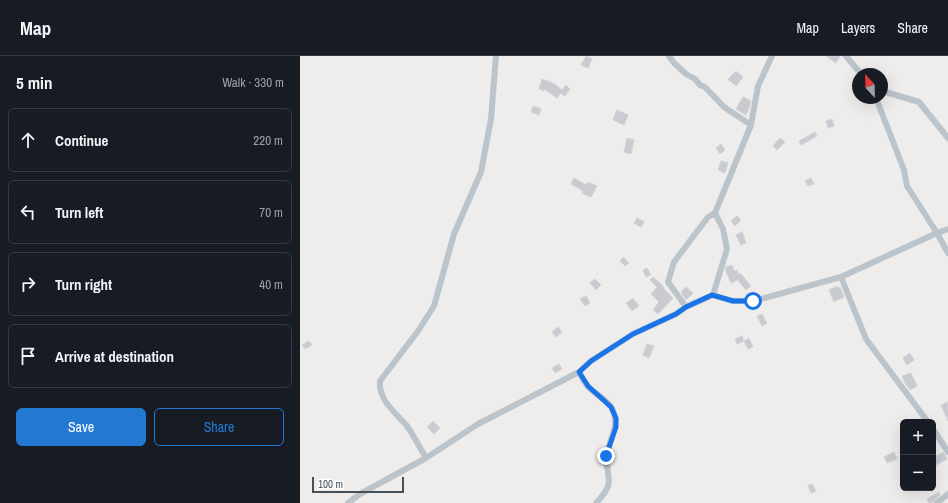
<!DOCTYPE html>
<html lang="en">
<head>
<meta charset="utf-8">
<style>
	body { margin:0; font-family:"Archivo Narrow",sans-serif; background:#20242c; color:#f1f3f6 }
	.controls { position:absolute; right:12px; bottom:12px; display:grid; overflow:hidden; border-radius:6px; box-shadow:0 4px 16px #0002 }
	.controls button { width:36px; height:36px; display:grid; place-items:center; padding:0; border:0; border-bottom:1px solid #363941; background:#171b24; color:#f1f3f6; font:20px sans-serif }
	.compass { position:absolute; left:552px; top:12px; width:36px; height:36px; border-radius:50%; background:#171b24; box-shadow:0 4px 16px #0002; rotate:338deg }
	.scale { position:absolute; left:12px; bottom:10px; width:92px; box-sizing:border-box; padding-left:4px; border:2px solid #455058; border-top:0; font-size:11px; line-height:14px; white-space:nowrap; color:#455058; -webkit-text-stroke:3px #fff; paint-order:stroke }
	.stop { position:absolute; width:12px; height:12px; margin:-9px; border:3px solid #1a73e8; border-radius:50%; background:#fff }
	.stop.end { background:#1a73e8; border-color:#fff; box-shadow:0 1px 4px #0008 }
	.list { margin:0; padding:0; list-style:none }
	h2 { display:flex; justify-content:space-between; align-items:center; height:52px; margin:0; padding:0 16px; font-size:17px }
	h2 small { font-size:13px; font-weight:400; color:#9ea1a6 }
	.list li { display:grid; grid-template-columns:26px 1fr auto; gap:12px; align-items:center; box-sizing:border-box; height:64px; margin:0 8px 8px; padding:0 8px; border:1px solid #363941; border-radius:6px }
	.list b { display:block; font-size:15px; white-space:nowrap }
	.list em { font-size:13px; font-style:normal; color:#9ea1a6 }
	.actions { display:flex; gap:8px; padding:12px 16px }
	.actions a { flex:1; padding:9px 0; border:1px solid #2378d2; border-radius:6px; text-align:center; font-size:14px; color:#2378d2 }
	.actions .main { background:#2378d2; color:#fff }
	.icon { flex:none; width:22px; height:22px; fill:none; stroke:currentColor; stroke-width:2; stroke-linecap:round; stroke-linejoin:round }
	.map { position:relative; flex:none; width:648px; height:447px; overflow:hidden }
	header { display:flex; align-items:center; gap:24px; box-sizing:border-box; height:56px; padding:0 20px; background:#171b24; border-bottom:1px solid #363941 }
	header strong { font-size:19px }
	nav { display:flex; gap:22px; margin-inline-start:auto; font-size:14px }
	main { display:flex }
	aside { flex:1; background:#171b24 }
	.map>svg:first-child { display:block }
	.building { fill:#c9cbd1; stroke:#d0d3d7 }
	.lines { fill:none; stroke-linecap:round; stroke-linejoin:round }
	.minor { stroke:#bbc4cb; stroke-width:6 }
	.route { stroke:#1a73e8; stroke-width:5 }
</style>
</head>
<body>
<header>
<strong>Map</strong>
<nav><a>Map</a><a>Layers</a><a>Share</a></nav>
</header>
<main>
<aside>
<h2>5 min<small>Walk · 330 m</small></h2>
<ul class="list">
<li><svg class="icon" aria-label="ahead" viewBox="0 0 24 24"><path d="M12 20V5M6 11l6-6 6 6"/></svg><div><b>Continue</b></div><em>220 m</em></li>
<li><svg class="icon" aria-label="left" viewBox="0 0 24 24"><path d="M17 20v-9H6M10 6l-5 5 5 5"/></svg><div><b>Turn left</b></div><em>70 m</em></li>
<li><svg class="icon" aria-label="right" viewBox="0 0 24 24"><path d="M7 20v-9h11M14 6l5 5-5 5"/></svg><div><b>Turn right</b></div><em>40 m</em></li>
<li><svg class="icon" aria-label="arrive" viewBox="0 0 24 24"><path d="M6 21V4h12l-3 4 3 4H6"/></svg><div><b>Arrive at destination</b></div></li>
</ul>
<div class="actions"><a class="main">Save</a><a>Share</a></div>
</aside>
<div class="map">
<svg width="648" height="447" viewBox="0 0 648 447">
	<rect width="100%" height="100%" fill="#efecec"/>
	<path class="building" d="M286 0 292 3 288 12 281 9Z
		M526 0H540L536 7Z
		M436 15 443 21 436 30 428 23Z
		M242 23 255 28 262 34 266 29 270 33 265 40 261 37 257 42 244 33V35L239 33Z
		M443 41 451 45 449 52 446 59 436 53Z
		M233 50 241 53 239 59 231 56Z
		M317 54 328 59 324 69 313 64Z
		M532 63 534 70 528 72 526 65Z
		M515 76 517 80 501 89 499 85Z
		M327 82 334 84 331 98 324 96Z
		M480 82 485 86 477 94 473 90Z
		M421 88 425 94 420 98 416 92Z
		M421 105 428 107 425 117 418 114Z
		M274 122 286 129 288 126 297 130 291 141 282 137 283 135 271 128Z
		M511 122 514 128 508 130 505 125Z
		M437 160 441 164 435 170 431 165Z
		M337 162 344 166 341 171 334 167Z
		M442 176 446 187 441 189 436 179Z
		M323 201 329 207 325 210 320 205Z
		M432 209 434 215 437 214 438 218H441L451 230 446 234 438 224 431 227 425 213 426 211Z
		M347 212 351 219 346 221 343 214Z
		M353 221 364 231 363 232 373 242 358 258 353 254 359 246 351 238 357 231 350 224Z
		M295 223 301 229 296 234 290 227Z
		M537 230 538 232 540 231 544 241 534 246 529 234Z
		M386 231 393 237 386 244 381 236Z
		M286 240 290 247 285 250 280 243Z
		M333 242 339 250 332 255 326 247Z
		M462 258 467 267 462 270 457 260Z
		M258 271 262 276 256 281 252 276Z
		M442 280 444 285 437 288 435 283Z
		M449 282 453 291 448 293 444 285Z
		M9 285 12 289 5 293 2 289Z
		M347 288 354 290 349 302 343 299Z
		M610 297 614 304 607 309 603 302Z
		M259 308 262 313 255 317 252 312Z
		M611 317 617 330 610 334 605 327 602 320Z
		M648 346V365L641 349Z
		M133 365 140 372 134 378 127 371Z
		M594 396 597 403 587 407 584 401Z
		M643 396 647 403 636 409 633 402Z
		M512 428 516 435 511 437 508 430Z
		M639 436 640 439 633 446 629 447 627 443Z"/>
	<g class="lines">
		<path class="minor" d="M369 0 374 7 386 18 395 23 400 29 405 31 424 51 451 69
			M546 0 561 18
			M582 35 619 46 648 82
			M576 42 604 114 607 130 637 177 648 197
			M541 221 566 283 628 366
			M413 239 427 193 423 173 415 157
			M386 251 368 226 374 206 408 161 415 157 451 69 458 30 472 0
			M279 316C282 321 285 328 289 332 296 338 307 344 312 352 321 371 308 384 306 402 306 411 311 421 308 430 306 436 301 442 296 447
			M633 373 648 396
			M126 402C120 392 114 380 107 370 96 357 78 344 80 325L118 275 134 250 154 178 181 116 191 63 196 0
			M48 447 60 438 126 402 178 368 279 316 291 305 333 278 376 258 386 251 413 239 433 245H453L541 221 637 177 648 173
			M637 447 648 438"/>
	</g>
	<g class="lines">
		<path class="route" d="M306 400 316 371V362L311 351 288 330 279 316 291 305 333 278 376 258 386 251 412 239 433 245H453"/>
	</g>
</svg>
<div class="controls">
<button>+</button>
<button>−</button>
</div>
<svg class="compass" viewBox="-18 -18 36 36"><path d="M0-13l5 13h-10z" fill="#e53935"/><path d="M0 13l5-13h-10z" fill="#9ea1a6"/></svg>
<div class="scale">100 m</div>
<div class="stop" style="left:453px;top:245px"></div>
<div class="stop end" style="left:306px;top:400px"></div>
</div>
</main>
</body>
</html>
